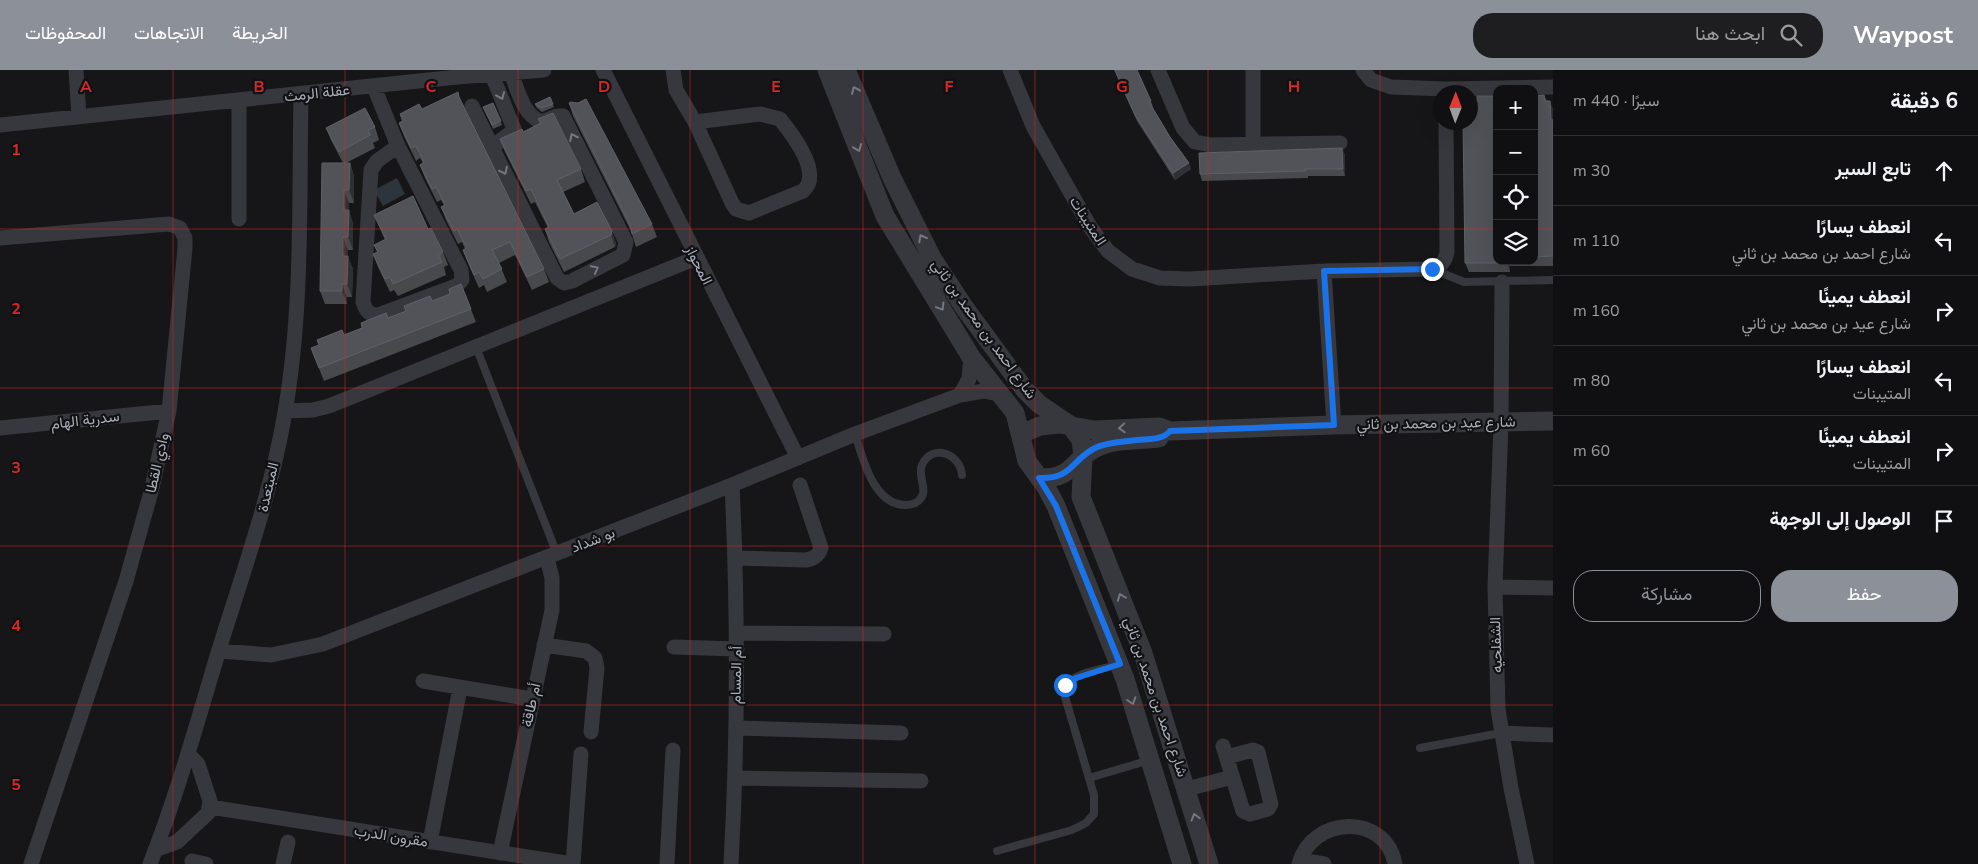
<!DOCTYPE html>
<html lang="ar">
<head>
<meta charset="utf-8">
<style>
	body { margin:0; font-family:"Nunito Sans",Vazirmatn,sans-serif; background:#1e1e20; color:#f1f3f6; direction:rtl }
	.controls { position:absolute; right:15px; top:15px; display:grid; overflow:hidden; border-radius:10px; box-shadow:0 5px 20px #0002 }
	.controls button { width:45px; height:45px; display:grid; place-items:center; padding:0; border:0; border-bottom:1px solid #303032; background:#101012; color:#f1f3f6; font:25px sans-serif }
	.compass { position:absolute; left:1433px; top:15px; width:45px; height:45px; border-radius:50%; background:#101012; box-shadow:0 5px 20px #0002; rotate:1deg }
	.stop { position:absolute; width:15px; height:15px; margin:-11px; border:4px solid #1a73e8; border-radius:50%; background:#fff }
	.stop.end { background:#1a73e8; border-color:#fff; box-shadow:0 1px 5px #0008 }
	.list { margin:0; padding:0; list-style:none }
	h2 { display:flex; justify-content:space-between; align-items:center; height:65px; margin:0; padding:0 20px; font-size:21px }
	h2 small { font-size:16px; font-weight:400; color:#9c9d9f }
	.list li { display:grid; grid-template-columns:32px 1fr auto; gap:15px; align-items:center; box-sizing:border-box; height:70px; padding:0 20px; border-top:1px solid #303032 }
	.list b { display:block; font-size:19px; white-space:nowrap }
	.list p { margin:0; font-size:16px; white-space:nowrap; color:#9c9d9f }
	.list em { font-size:16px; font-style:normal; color:#9c9d9f }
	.actions { display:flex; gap:10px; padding:15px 20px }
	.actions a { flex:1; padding:11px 0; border:1px solid #8c9099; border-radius:20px; text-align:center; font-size:18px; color:#8c9099 }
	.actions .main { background:#8c9099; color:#fff }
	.icon { flex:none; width:28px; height:28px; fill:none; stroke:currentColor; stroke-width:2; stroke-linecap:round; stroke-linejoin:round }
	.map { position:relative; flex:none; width:1553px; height:794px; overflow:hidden; direction:ltr }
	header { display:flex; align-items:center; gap:30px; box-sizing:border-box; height:70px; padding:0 25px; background:#8c9099; color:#fff }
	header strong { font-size:24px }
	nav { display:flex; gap:28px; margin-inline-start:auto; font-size:18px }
	.search { width:350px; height:45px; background:#1e1e20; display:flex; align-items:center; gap:12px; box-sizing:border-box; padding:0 18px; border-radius:20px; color:#9c9d9f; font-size:19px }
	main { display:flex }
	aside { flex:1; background:#101012 }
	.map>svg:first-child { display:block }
	.water { fill:#2c353c }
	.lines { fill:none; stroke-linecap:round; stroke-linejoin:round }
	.service { stroke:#37383d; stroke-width:8 }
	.minor { stroke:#37383d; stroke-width:15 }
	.tertiary { stroke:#37383d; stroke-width:19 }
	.wall { fill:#47494d }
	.shaded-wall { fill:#2f3033 }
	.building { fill:#525359; stroke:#5f6168 }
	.oneway { stroke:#757881 }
	.route { stroke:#1a73e8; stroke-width:6 }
	.grid { fill:none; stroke:#d62828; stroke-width:1; stroke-opacity:0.55 }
	.labels { text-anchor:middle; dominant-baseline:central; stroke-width:4.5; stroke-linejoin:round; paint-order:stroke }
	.street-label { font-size:15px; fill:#a8adb8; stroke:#111113 }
	.grid-label { font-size:16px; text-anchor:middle; font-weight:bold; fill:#d62828; stroke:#111113; stroke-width:4.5; stroke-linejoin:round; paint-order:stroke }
</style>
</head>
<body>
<header>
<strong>Waypost</strong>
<div class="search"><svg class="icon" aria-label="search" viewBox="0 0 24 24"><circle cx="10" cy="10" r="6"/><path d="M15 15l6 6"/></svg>ابحث هنا</div>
<nav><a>الخريطة</a><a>الاتجاهات</a><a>المحفوظات</a></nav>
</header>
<main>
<aside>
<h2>6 دقيقة<small>سيرًا · 440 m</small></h2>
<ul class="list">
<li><svg class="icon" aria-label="ahead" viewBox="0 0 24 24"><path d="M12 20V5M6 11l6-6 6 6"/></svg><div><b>تابع السير</b></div><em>30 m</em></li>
<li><svg class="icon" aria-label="left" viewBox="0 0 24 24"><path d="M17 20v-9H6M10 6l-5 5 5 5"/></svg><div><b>انعطف يسارًا</b><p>شارع احمد بن محمد بن ثاني</p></div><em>110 m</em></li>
<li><svg class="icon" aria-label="right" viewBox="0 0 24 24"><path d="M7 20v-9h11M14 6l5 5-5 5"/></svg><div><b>انعطف يمينًا</b><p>شارع عيد بن محمد بن ثاني</p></div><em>160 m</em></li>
<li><svg class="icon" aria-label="left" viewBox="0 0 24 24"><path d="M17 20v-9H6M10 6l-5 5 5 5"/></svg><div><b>انعطف يسارًا</b><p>المتيبنات</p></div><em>80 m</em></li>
<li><svg class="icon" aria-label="right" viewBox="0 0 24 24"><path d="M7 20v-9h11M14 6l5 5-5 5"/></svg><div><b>انعطف يمينًا</b><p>المتيبنات</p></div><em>60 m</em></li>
<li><svg class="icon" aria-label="arrive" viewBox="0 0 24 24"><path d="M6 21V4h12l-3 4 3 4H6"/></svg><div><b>الوصول إلى الوجهة</b></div></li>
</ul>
<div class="actions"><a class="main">حفظ</a><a>مشاركة</a></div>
</aside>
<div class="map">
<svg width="1553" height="794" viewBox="0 0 1553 794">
	<rect width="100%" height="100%" fill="#161618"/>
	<path class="water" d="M397 108 405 124 383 136 374 120Z"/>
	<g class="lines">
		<path class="service" d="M1432 199 1464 212 1553 210
			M476 277 557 484
			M855 364C863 389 873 433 904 435 911 435 918 433 921 428 928 418 917 406 922 395 932 373 960 383 962 405
			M1420 678 1501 663
			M1089 708 1150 690
			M997 781 1072 760 1086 753 1094 744V725L1063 620C1069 603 1103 599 1118 595"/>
		<path class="minor" d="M76 0 79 47
			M603 0 798 388
			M673 0 676 20 695 52
			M1010 0 1033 56 1090 157 1108 181 1132 199 1160 208 1190 209 1324 201 1432 199C1441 196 1445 192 1447 182L1446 52
			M1158 0 1183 58 1195 72 1211 75 1340 73
			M1363 0 1371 10 1391 17 1446 19 1553 17
			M492 5 514 59C508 68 498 69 493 79L557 208 564 213 572 211 623 185 626 172 563 46H557L542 52C523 46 518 20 511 3
			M374 17 398 76 461 200 462 210 456 216 378 245C369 245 366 241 363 232L371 100 377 91 398 76
			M239 31V149
			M472 36 493 79
			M760 44 780 49C793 65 823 104 803 121L749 143 736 139 732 133 695 52Z
			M0 55 457 7 544 0
			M1253 74V0
			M0 168 169 154 180 158 185 168V178L169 341 151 422 126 511 31 794
			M1324 201 1334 355
			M1502 212 1501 353 1495 517 1498 639 1511 718 1527 794
			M960 325 969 309 971 287
			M285 341 313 340 329 336 696 188
			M0 358 169 341
			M735 488 806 490C813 489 819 485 821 478L800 415
			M1495 517 1553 518
			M737 563 884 564
			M544 575 586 581 595 588 597 598 591 662
			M674 577 737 579
			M219 581 271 585 323 574 732 415 855 364 960 325 984 321 1003 325
			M423 611 532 629
			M736 658 901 663
			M1501 663 1553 665
			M1223 676 1243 741 1250 744 1268 739 1271 734 1258 682 1253 680 1227 687
			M736 708 921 711
			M1187 719 1232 707
			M210 737 572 794
			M430 772 460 618
			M155 780 177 772 208 743 210 731 198 694 188 684
			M500 783 552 540V508L547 488
			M192 791 206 794
			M150 794C177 725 197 653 218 583 243 502 271 425 285 342 303 238 299 130 301 25
			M283 794 288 772
			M573 794 581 684
			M667 794 673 680
			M731 794C738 668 738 541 732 415
			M1299 794C1312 746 1385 742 1395 794
			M1306 794 1313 792 1324 794"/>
		<path class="tertiary" d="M827 0 885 146 971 287 1015 343 1027 391 1046 417 1056 436 1125 609 1182 794
			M846 0 892 108 932 188 964 237 1025 320 1039 334 1070 355 1081 370 1083 386 1081 427 1143 583 1209 794
			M1021 364 1040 356 1060 354 1094 360 1159 357 1170 361 1334 355 1553 351
			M1039 408C1075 409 1072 388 1098 377 1115 369 1140 370 1159 368"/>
	</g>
	<path class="wall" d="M1114 0H1137L1151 31 1153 37V38L1170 67 1191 99 1175 110 1137 51Z
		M1544 25 1547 31 1553 39V196H1510V202H1469L1465 193 1472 54 1497 191H1534V26Z
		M550 27 554 37 542 42 536 37 535 34Z
		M493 33 502 55 493 59 485 40Z
		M569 33 652 154 657 167 636 177 631 161 573 46Z
		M463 35 544 199 549 212 532 220 515 185 499 193 507 212 487 222 484 215 479 218 468 193 463 180 465 179 462 172 458 174 446 150 441 137 444 135 441 130 437 132 425 108 420 95 423 93 420 88 416 91 404 66 399 53 402 51 400 44 422 39Z
		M538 49 581 99 585 112 563 122 574 144 597 132 616 173 615 177 564 202 549 172 545 159 548 158 535 132 531 134 505 82 500 69 523 62 540 54Z
		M375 57 379 70 373 73 375 78 346 93H350L354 106V133H349L348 140 353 153V180H348L347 186 353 199 352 227H347V234H325L320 221 343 93 331 70 326 58Z
		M1345 84V106H1308V108L1202 111 1200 104Z
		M374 145 428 159 443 182 448 195 444 197 446 205 398 226 394 220 390 222 378 197 373 184 377 182 374 175 385 170Z
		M461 214 476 252 324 311 311 278 450 224Z"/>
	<path class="shaded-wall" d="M1550 31 1553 39V57L1551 50Z
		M1342 78 1345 84V106L1343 99Z
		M350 93 354 106V133L349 120Z
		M1189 93 1191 99 1175 110 1173 103Z
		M344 120 349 133 348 153 344 140Z
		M349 140 353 153V180L348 167Z
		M612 161 616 173 615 177 611 165Z
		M343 167 348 180 347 199 343 186Z
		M348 186 353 199 352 227 347 214Z
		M1507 191H1508L1510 196V202Z
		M342 214 347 227V234L342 221Z"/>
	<path class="building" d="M1115 0H1137L1151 31 1149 32 1170 67 1189 93 1173 103 1135 45Z
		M458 22 459 27 544 199 527 207 510 172 492 180 502 199 483 209 479 202 474 205 463 180 467 178 457 159 454 161 441 137 445 135 436 117 432 119 420 95 424 92 416 76 411 78 399 53 403 51 400 44 419 34 422 39Z
		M1544 25 1545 31H1550L1551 50H1553V186L1534 187V26Z
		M1477 26H1497V191H1507V193H1465L1463 54H1472V30H1477Z
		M550 27 553 34 541 38 535 34Z
		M586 29 652 154 632 164 630 155 569 33 570 32 578 33Z
		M493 33 501 51 492 55 483 37Z
		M365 38 375 57 368 60 370 65 339 82 326 58Z
		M553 43 581 99 557 110 574 144 597 132 612 161 611 165 560 189 545 159 549 157 531 119 526 121 500 69 522 59 523 62 541 53 538 49Z
		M1342 78 1343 99H1305L1306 101 1200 104 1199 83Z
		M322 93H350L349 120H344V140H349L348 167H343V186H348L347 214H342V221H320Z
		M413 126 428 159 431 158 443 182 438 185 442 192 393 214 390 207 385 209 373 184 378 182 374 175 386 169 374 145Z
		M461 214 471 239 319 298 311 278 319 275 317 270 342 260 344 265 362 258 361 253 386 243 388 248 406 241 404 236 430 226 432 231 450 224 449 219Z"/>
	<defs><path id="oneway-chevron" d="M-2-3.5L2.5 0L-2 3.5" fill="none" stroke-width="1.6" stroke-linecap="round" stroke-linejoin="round" transform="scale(1.25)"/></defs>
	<g class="oneway">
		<use href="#oneway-chevron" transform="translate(855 20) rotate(-114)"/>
		<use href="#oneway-chevron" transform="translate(501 26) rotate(67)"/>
		<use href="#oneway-chevron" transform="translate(573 67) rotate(-116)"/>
		<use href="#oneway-chevron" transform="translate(858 78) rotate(68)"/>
		<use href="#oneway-chevron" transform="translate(504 101) rotate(64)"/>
		<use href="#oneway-chevron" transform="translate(922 168) rotate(-118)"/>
		<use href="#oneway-chevron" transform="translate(595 199) rotate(-27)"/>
		<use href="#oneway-chevron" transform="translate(941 237) rotate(59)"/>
		<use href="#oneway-chevron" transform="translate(1122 358) rotate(177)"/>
		<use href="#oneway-chevron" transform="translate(1121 527) rotate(-111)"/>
		<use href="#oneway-chevron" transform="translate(1132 631) rotate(72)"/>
		<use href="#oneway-chevron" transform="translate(1195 747) rotate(-106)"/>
	</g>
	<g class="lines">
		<path class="route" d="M1065 615 1076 608 1120 594 1056 436 1039 408C1073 409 1071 390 1095 378 1107 372 1124 372 1137 370 1148 369 1163 370 1170 361L1334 355 1324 201 1432 199"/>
	</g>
	<path class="grid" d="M173 0V794M345 0V794M518 0V794M690 0V794M863 0V794M1035 0V794M1208 0V794M1380 0V794M0 159H1497M1534 159H1553M0 318H1553M0 476H1553M0 635H1553"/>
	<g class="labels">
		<g class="street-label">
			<text transform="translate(317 23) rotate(-6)">عقلة الرمث</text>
			<text transform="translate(1088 151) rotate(57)">المتيبنات</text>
			<text transform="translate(699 195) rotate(63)">المحواز</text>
			<text transform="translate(984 259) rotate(54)">شارع احمد بن محمد بن ثاني</text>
			<text transform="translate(85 350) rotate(-7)">سدرية الهام</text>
			<text transform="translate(1436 353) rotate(-1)">شارع عيد بن محمد بن ثاني</text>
			<text transform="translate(157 393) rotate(-77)">وادي القطا</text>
			<text transform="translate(268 417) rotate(-77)">المبتعدة</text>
			<text transform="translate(593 470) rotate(-21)">بو شداد</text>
			<text transform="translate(1496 575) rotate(-92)">الشفلحيه</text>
			<text transform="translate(736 605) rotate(-89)">أم المسام</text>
			<text transform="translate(1156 627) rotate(71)">شارع احمد بن محمد بن ثاني</text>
			<text transform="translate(531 635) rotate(-78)">أم طاقة</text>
			<text transform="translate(391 766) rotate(9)">مقرون الدرب</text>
		</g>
	</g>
	<g class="grid-label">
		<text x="86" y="22">A</text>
		<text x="259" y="22">B</text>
		<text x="431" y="22">C</text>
		<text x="604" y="22">D</text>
		<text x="776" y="22">E</text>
		<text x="949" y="22">F</text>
		<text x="1122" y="22">G</text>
		<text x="1294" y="22">H</text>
		<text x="16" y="85">1</text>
		<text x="16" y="244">2</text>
		<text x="16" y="403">3</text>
		<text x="16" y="561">4</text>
		<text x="16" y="720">5</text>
	</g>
</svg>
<div class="controls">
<button>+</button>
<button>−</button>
<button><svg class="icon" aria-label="locate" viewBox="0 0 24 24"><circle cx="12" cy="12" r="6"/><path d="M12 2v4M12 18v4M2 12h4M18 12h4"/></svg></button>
<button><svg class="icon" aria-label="layers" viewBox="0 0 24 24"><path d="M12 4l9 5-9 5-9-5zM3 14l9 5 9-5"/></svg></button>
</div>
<svg class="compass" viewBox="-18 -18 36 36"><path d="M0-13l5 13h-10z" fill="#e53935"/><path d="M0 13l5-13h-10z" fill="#9c9d9f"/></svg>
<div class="stop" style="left:1065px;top:615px"></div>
<div class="stop end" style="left:1432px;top:199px"></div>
</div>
</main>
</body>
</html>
